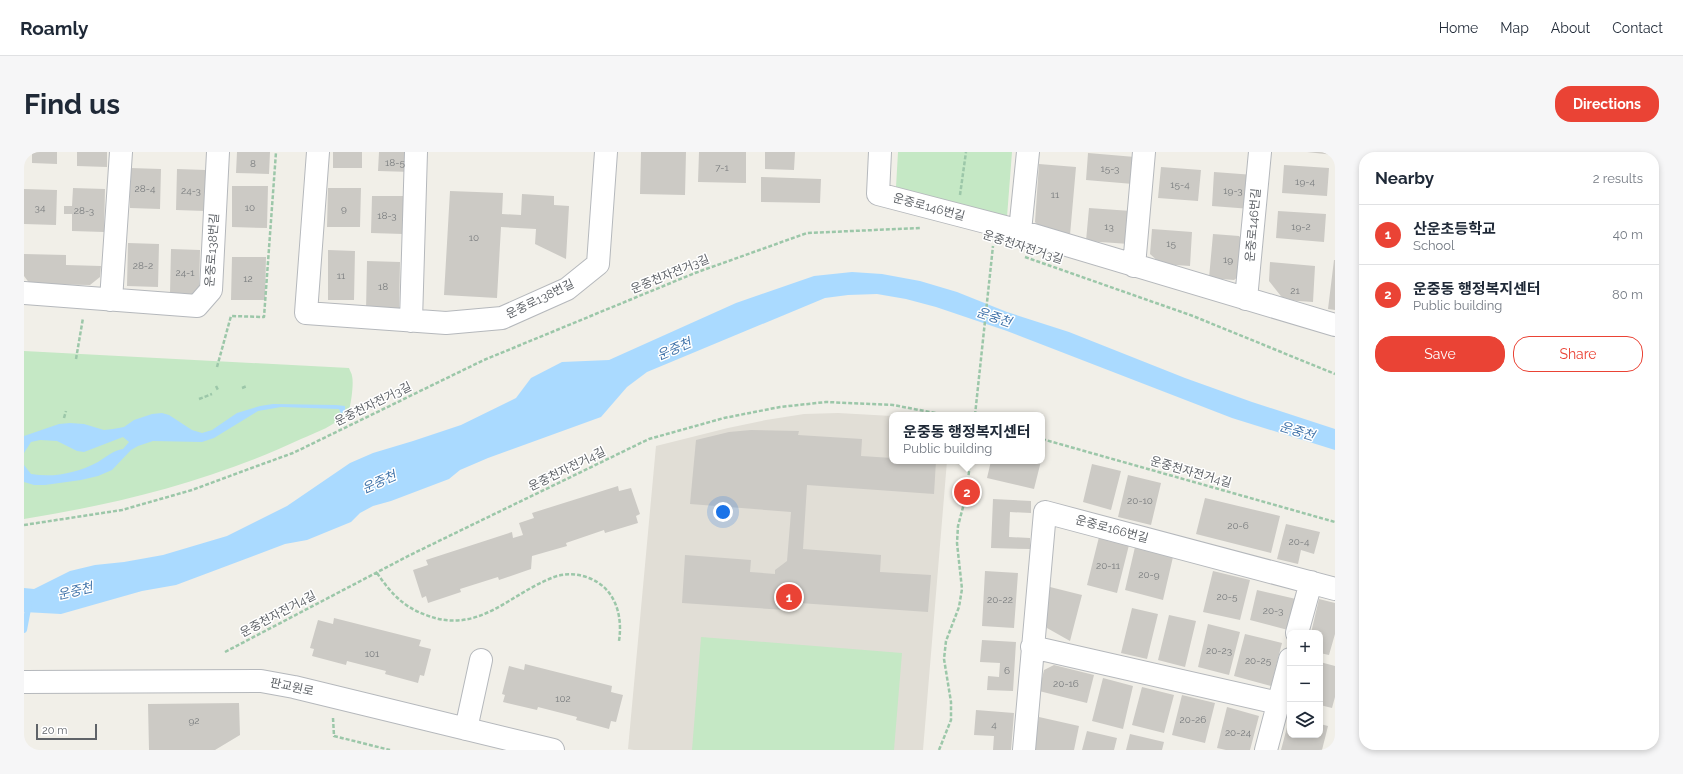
<!DOCTYPE html>
<html lang="en">
<head>
<meta charset="utf-8">
<style>
	body { margin:0; font-family:Raleway,"Noto Sans KR",sans-serif; background:#f6f6f7; color:#1f2937 }
	.controls { position:absolute; right:12px; bottom:12px; display:grid; overflow:hidden; border-radius:8px; box-shadow:0 2px 6px #0003 }
	.controls button { width:36px; height:36px; display:grid; place-items:center; padding:0; border:0; border-bottom:1px solid #e0e1e3; background:#fff; color:#1f2937; font:20px sans-serif }
	.scale { position:absolute; left:12px; bottom:10px; width:61px; box-sizing:border-box; padding-left:4px; border:2px solid #5f6368; border-top:0; font-size:11px; line-height:14px; white-space:nowrap; color:#5f6368; -webkit-text-stroke:3px #fff; paint-order:stroke }
	.you { position:absolute; left:699px; top:360px; width:14px; height:14px; margin:-10px; border:3px solid #fff; border-radius:50%; background:#1a73e8; box-shadow:0 0 0 6px #1a73e833 }
	.badge { display:grid; place-items:center; width:26px; height:26px; border-radius:50%; background:#ea4335; color:#fff; font-size:13px; font-weight:700 }
	.pin { position:absolute; translate:-50% -50%; border:2px solid #fff; box-shadow:0 1px 4px #0006 }
	.popup { position:absolute; left:865px; top:260px; width:156px; height:52px; box-sizing:border-box; display:grid; place-content:center; border-radius:8px; background:#fff; filter:drop-shadow(0 1px 3px #0005); font-size:13px; white-space:nowrap; color:#747a83 }
	.popup b { font-size:15px; color:#1f2937 }
	.popup::after { content:''; position:absolute; left:50%; top:100%; margin-left:-8px; border:8px solid transparent; border-top-color:#fff }
	.list { margin:0; padding:0; list-style:none }
	h2 { display:flex; justify-content:space-between; align-items:center; height:52px; margin:0; padding:0 16px; font-size:17px }
	h2 small { font-size:13px; font-weight:400; color:#747a83 }
	.list li { display:grid; grid-template-columns:26px 1fr auto; gap:12px; align-items:center; box-sizing:border-box; height:60px; padding:0 16px; border-top:1px solid #e0e1e3 }
	.list b { display:block; font-size:15px; white-space:nowrap }
	.list p { margin:0; font-size:13px; white-space:nowrap; color:#747a83 }
	.list em { font-size:13px; font-style:normal; color:#747a83 }
	.actions { display:flex; gap:8px; padding:12px 16px }
	.actions a { flex:1; padding:9px 0; border:1px solid #ea4335; border-radius:16px; text-align:center; font-size:14px; color:#ea4335 }
	.actions .main { background:#ea4335; color:#fff }
	.icon { flex:none; width:22px; height:22px; fill:none; stroke:currentColor; stroke-width:2; stroke-linecap:round; stroke-linejoin:round }
	.map { position:relative; flex:none; width:1311px; height:598px; overflow:hidden; border-radius:16px }
	header { display:flex; align-items:center; gap:24px; box-sizing:border-box; height:56px; padding:0 20px; background:#fff; border-bottom:1px solid #e0e1e3 }
	header strong { font-size:19px }
	nav { display:flex; gap:22px; margin-inline-start:auto; font-size:14px }
	.intro { display:flex; align-items:center; justify-content:space-between; box-sizing:border-box; height:96px; padding:0 24px }
	h1 { margin:0; font-size:28px }
	.button { padding:10px 18px; border-radius:16px; background:#ea4335; color:#fff; font-size:14px; font-weight:700 }
	main { display:flex; gap:24px; padding:0 24px }
	aside { flex:1; background:#fff; border-radius:16px; box-shadow:0 2px 6px #0003 }
	.map>svg:first-child { display:block }
	.education { fill:#e1ded6 }
	.green { fill:#c5e8c5 }
	.water { fill:#aadaff }
	.lines { fill:none; stroke-linecap:round; stroke-linejoin:round }
	.stream { stroke:#aadaff; stroke-width:6 }
	.building { fill:#cccac5 }
	.minor-casing { stroke:#b5b8bc; stroke-width:24 }
	.path { stroke:#9cc7a9; stroke-width:2.5; stroke-dasharray:4 2; stroke-linecap:butt }
	.minor { stroke:#fff; stroke-width:22 }
	.labels { text-anchor:middle; dominant-baseline:central; stroke-width:3; stroke-linejoin:round; paint-order:stroke }
	.number-label { font-size:10px; fill:#7a7d7f }
	.street-label { font-size:12px; fill:#5f6368; stroke:#fff }
	.water-label { font-size:13px; font-style:italic; fill:#4174aa; stroke:#fff }
</style>
</head>
<body>
<header>
<strong>Roamly</strong>
<nav><a>Home</a><a>Map</a><a>About</a><a>Contact</a></nav>
</header>
<div class="intro"><h1>Find us</h1><a class="button">Directions</a></div>
<main>
<div class="map">
<svg width="1311" height="598" viewBox="0 0 1311 598">
	<rect width="100%" height="100%" fill="#f1efe8"/>
	<path class="education" d="M814 261 868 264V309H923L899 598H610L604 597 632 294 704 276 742 268 780 262Z"/>
	<path class="green" d="M874 0H988L983 65 872 35Z
		M0 199 325 216C326 219 328 222 328 224 330 230 327 256 324 260 311 274 293 280 277 287 190 328 94 352 0 367Z
		M677 485 878 501 870 598H668Z"/>
	<path class="water" d="M828 120 858 122 896 129 933 140 983 160 1045 180 1161 226 1228 250 1311 277V298L1208 266 983 179 912 155 882 147 853 142 824 143 801 146 623 220 603 235 577 265 464 306 436 318 425 327 367 349 349 354 336 361 327 370 283 388 261 392 152 433 118 439 37 462 0 460V436L10 437 46 419 71 413 100 410 139 403 203 384 263 354 326 311 349 301 389 289 437 273 492 246 507 226 538 210 585 208 712 151 790 124Z
		M249 252 312 253 321 254V258L317 262 315 257 257 255 234 259 190 286 178 290 129 289 114 294 107 298 88 318 74 324 57 328 21 333H10L0 330V313L7 322C30 326 53 321 74 310 82 305 90 298 99 297L105 290 99 285 60 300 53 299 33 289 16 288 7 290 0 301V284L35 272 46 271 60 272 80 278 89 277 100 275 110 268 128 262 138 261 145 263 168 278 178 281 188 278 213 261 236 254Z"/>
	<g class="lines">
		<path class="stream" d="M0 478 5 452"/>
	</g>
	<path class="building" d="M8 0H33V12L8 11Z
		M53 0H83V15L53 14Z
		M213 0H246L245 22 212 21Z
		M309 0H338V16H309Z
		M355 0H389L388 20 354 19Z
		M617 0H662L661 43 616 42Z
		M675 0H722V31L674 30Z
		M741 0H771L770 18 741 17Z
		M1283 0H1310V3Z
		M1064 1 1111 5 1109 32 1062 28Z
		M1015 12 1052 15 1046 83 1020 81 1011 70Z
		M1260 13 1305 16 1303 44 1258 41Z
		M1137 15 1177 18 1174 49 1134 46Z
		M106 16 137 17 136 57 106 56Z
		M153 17 182 18 181 59 152 58Z
		M1190 20 1230 23 1227 57 1188 54Z
		M737 25 797 27 796 51 737 50Z
		M208 34H244L243 76 208 75Z
		M49 36 81 37 80 80 48 79V62H40V54H48Z
		M304 36H337L336 75H303Z
		M0 37 33 38 32 73 0 72Z
		M426 39 479 41 478 62 497 63 498 42 530 44V53L545 54 542 107 511 92 512 77 477 75 473 146 420 143Z
		M348 44H379V82L347 81Z
		M1065 56 1107 59 1105 92 1062 89Z
		M1254 59 1302 62 1300 90 1252 86Z
		M1128 77 1168 80 1166 114 1137 112 1126 102Z
		M1189 82 1215 84 1221 92 1219 121 1210 128 1185 126Z
		M104 91 135 92 134 135 103 134Z
		M147 97 176 98 175 142H146Z
		M304 98 331 99 330 148H304Z
		M0 102 42 103V113L77 114 76 125 66 133 6 132 0 124Z
		M208 105H242L241 148H207Z
		M1310 108H1311V158L1304 157Z
		M343 109 376 110 375 160 342 159Z
		M1246 110 1291 114 1289 150 1260 148 1245 129Z
		M727 278 775 279 774 283 838 287 837 304 868 306V309H912L910 342 783 333 779 397 857 403 856 420 907 423 904 460 761 450V458L658 451 661 403 727 408 726 420 751 422V418L763 409 767 360 666 352 672 288 705 280Z
		M967 309H1017L1010 337 963 326Z
		M1068 312 1097 319 1087 358 1059 350Z
		M1104 323 1137 331 1127 373 1094 365Z
		M594 334 595 339 607 336 616 362 612 364 614 371 581 381 580 378 542 391 543 394 508 404 507 417 475 428 474 425 436 437 437 440 404 451 402 444 398 446 389 418 404 413 402 408 488 380 489 386 499 383 495 371 510 366 508 361Z
		M1181 346 1256 364 1247 401 1172 382Z
		M969 347 1007 349V361L986 360 985 385 1006 386V397L967 396Z
		M1262 372 1296 380 1290 402 1277 398 1274 412 1253 407Z
		M1075 385 1105 393 1093 441 1063 433Z
		M1111 395 1149 405 1139 448 1101 438Z
		M961 419 994 421 990 476 958 474Z
		M1189 419 1226 428 1216 468 1179 460Z
		M1022 434 1058 443 1046 489 1023 476Z
		M1233 438 1272 447 1264 478 1226 468Z
		M1295 447 1311 451V482L1305 503 1296 501V481H1287Z
		M1108 456 1134 462 1123 507 1097 501Z
		M1145 463 1172 469 1161 515 1134 508Z
		M310 466 397 488 395 494 407 497 400 524 396 523 394 531 361 522 362 519 323 509 322 513 288 504 290 497 286 496 294 468 309 472Z
		M1184 472 1216 480 1205 523 1174 515Z
		M1221 482 1258 491 1247 534 1210 524Z
		M958 488 992 490 989 539 963 538 964 524 975 525 976 511 956 510Z
		M1296 510 1311 514V545L1308 556 1296 553Z
		M501 512 588 534 587 540 599 543 592 570 587 569 585 577 552 568 553 565 514 555 513 558 479 550 481 543 478 542 485 514 500 518Z
		M1030 513 1070 523 1063 551 1015 539 1020 518Z
		M1079 526 1109 534 1099 577 1068 569Z
		M1118 535 1150 543 1140 581 1108 573Z
		M1158 543 1191 551 1181 591 1148 583Z
		M215 551 216 583 191 598H125L124 552Z
		M1203 555 1235 564 1226 598H1202L1193 596Z
		M952 558 990 561 987 598H969L970 584 950 583Z
		M1266 564V583H1296V572L1304 574 1298 598H1257Z
		M1015 565 1055 574 1050 598H1008Z
		M1063 579 1093 586 1090 598H1058Z
		M1106 582 1140 590 1138 598H1102Z"/>
	<g class="lines">
		<g class="minor-casing">
			<path id="minor" d="M294 0 282 161 422 171 478 166 543 137 574 112 582 0
				M856 0 854 42 996 79 1311 173
				M996 79 1004 0
				M1110 114 1120 0
				M0 141 173 154 187 138 194 0
				M1222 147 1236 0
				M87 148 97 0
				M387 169 392 0
				M1273 481 1287 430
				M1008 495 1254 551
				M0 530 237 529 270 535 529 598
				M442 577 457 508
				M1000 598 1021 360 1311 437
				M1242 598 1266 507"/>
		</g>
		<path class="path" d="M936 43 942 0
			M1001 105 1169 164 1311 222
			M52 207 59 166
			M193 215 207 164 240 165 252 0
			M192 234 194 238
			M218 236 223 234
			M175 247 188 242
			M951 263 969 94
			M40 266 42 259
			M1018 287 1311 370
			M0 373 98 358 168 338 233 314 269 301 460 208 671 121 783 81 896 76
			M353 421C366 440 379 455 402 463 456 484 486 440 533 424 544 421 555 422 565 426 591 436 599 463 595 489
			M201 500 386 403 625 287 700 266 756 255 802 250 869 253 922 263
			M309 566 310 584 366 598
			M915 598 927 568V550L920 507 922 489 935 455 938 437 933 391 934 374 943 340 946 309"/>
		<use href="#minor" class="minor"/>
	</g>
	<g class="labels">
		<g class="number-label">
			<text x="371" y="10">18-5</text>
			<text x="229" y="11">8</text>
			<text x="698" y="15">7-1</text>
			<text x="1086" y="16">15-3</text>
			<text x="1281" y="29">19-4</text>
			<text x="1156" y="32">15-4</text>
			<text x="121" y="36">28-4</text>
			<text x="167" y="38">24-3</text>
			<text x="1209" y="38">19-3</text>
			<text x="1031" y="42">11</text>
			<text x="16" y="55">34</text>
			<text x="226" y="55">10</text>
			<text x="320" y="56">9</text>
			<text x="60" y="58">28-3</text>
			<text x="363" y="63">18-3</text>
			<text x="1085" y="74">13</text>
			<text x="1277" y="74">19-2</text>
			<text x="450" y="85">10</text>
			<text x="1147" y="91">15</text>
			<text x="1204" y="107">19</text>
			<text x="119" y="113">28-2</text>
			<text x="161" y="120">24-1</text>
			<text x="317" y="123">11</text>
			<text x="224" y="126">12</text>
			<text x="359" y="134">18</text>
			<text x="1271" y="138">21</text>
			<text x="1116" y="348">20-10</text>
			<text x="1214" y="373">20-6</text>
			<text x="1275" y="389">20-4</text>
			<text x="1084" y="413">20-11</text>
			<text x="1125" y="422">20-9</text>
			<text x="1203" y="444">20-5</text>
			<text x="976" y="447">20-22</text>
			<text x="1249" y="458">20-3</text>
			<text x="1195" y="498">20-23</text>
			<text x="348" y="501">101</text>
			<text x="1234" y="508">20-25</text>
			<text x="983" y="518">6</text>
			<text x="1042" y="531">20-16</text>
			<text x="539" y="546">102</text>
			<text x="1169" y="567">20-26</text>
			<text x="170" y="568">92</text>
			<text x="970" y="572">4</text>
			<text x="1214" y="580">20-24</text>
		</g>
		<g class="street-label">
			<text transform="translate(905 55) rotate(15)">운중로146번길</text>
			<text transform="translate(1229 73) rotate(-85)">운중로146번길</text>
			<text transform="translate(999 95) rotate(18)">운중천자전거3길</text>
			<text transform="translate(188 98) rotate(-86)">운중로138번길</text>
			<text transform="translate(646 122) rotate(-22)">운중천자전거3길</text>
			<text transform="translate(516 147) rotate(-26)">운중로138번길</text>
			<text transform="translate(349 252) rotate(-26)">운중천자전거3길</text>
			<text transform="translate(543 317) rotate(-26)">운중천자전거4길</text>
			<text transform="translate(1167 320) rotate(16)">운중천자전거4길</text>
			<text transform="translate(1088 377) rotate(15)">운중로166번길</text>
			<text transform="translate(254 462) rotate(-28)">운중천자전거4길</text>
			<text transform="translate(268 535) rotate(12)">판교원로</text>
		</g>
		<g class="water-label">
			<text transform="translate(970 165) rotate(18)">운중천</text>
			<text transform="translate(650 197) rotate(-23)">운중천</text>
			<text transform="translate(1273 279) rotate(17)">운중천</text>
			<text transform="translate(355 330) rotate(-24)">운중천</text>
			<text transform="translate(51 439) rotate(-13)">운중천</text>
		</g>
	</g>
</svg>
<div class="controls">
<button>+</button>
<button>−</button>
<button><svg class="icon" aria-label="layers" viewBox="0 0 24 24"><path d="M12 4l9 5-9 5-9-5zM3 14l9 5 9-5"/></svg></button>
</div>
<div class="scale">20 m</div>
<div class="you"></div>
<div class="pin badge" style="left:765px;top:445px">1</div>
<div class="pin badge" style="left:943px;top:340px">2</div>
<div class="popup"><b>운중동 행정복지센터</b>Public building</div>
</div>
<aside>
<h2>Nearby<small>2 results</small></h2>
<ul class="list">
<li><span class="badge">1</span><div><b>산운초등학교</b><p>School</p></div><em>40 m</em></li>
<li><span class="badge">2</span><div><b>운중동 행정복지센터</b><p>Public building</p></div><em>80 m</em></li>
</ul>
<div class="actions"><a class="main">Save</a><a>Share</a></div>
</aside>
</main>
</body>
</html>
